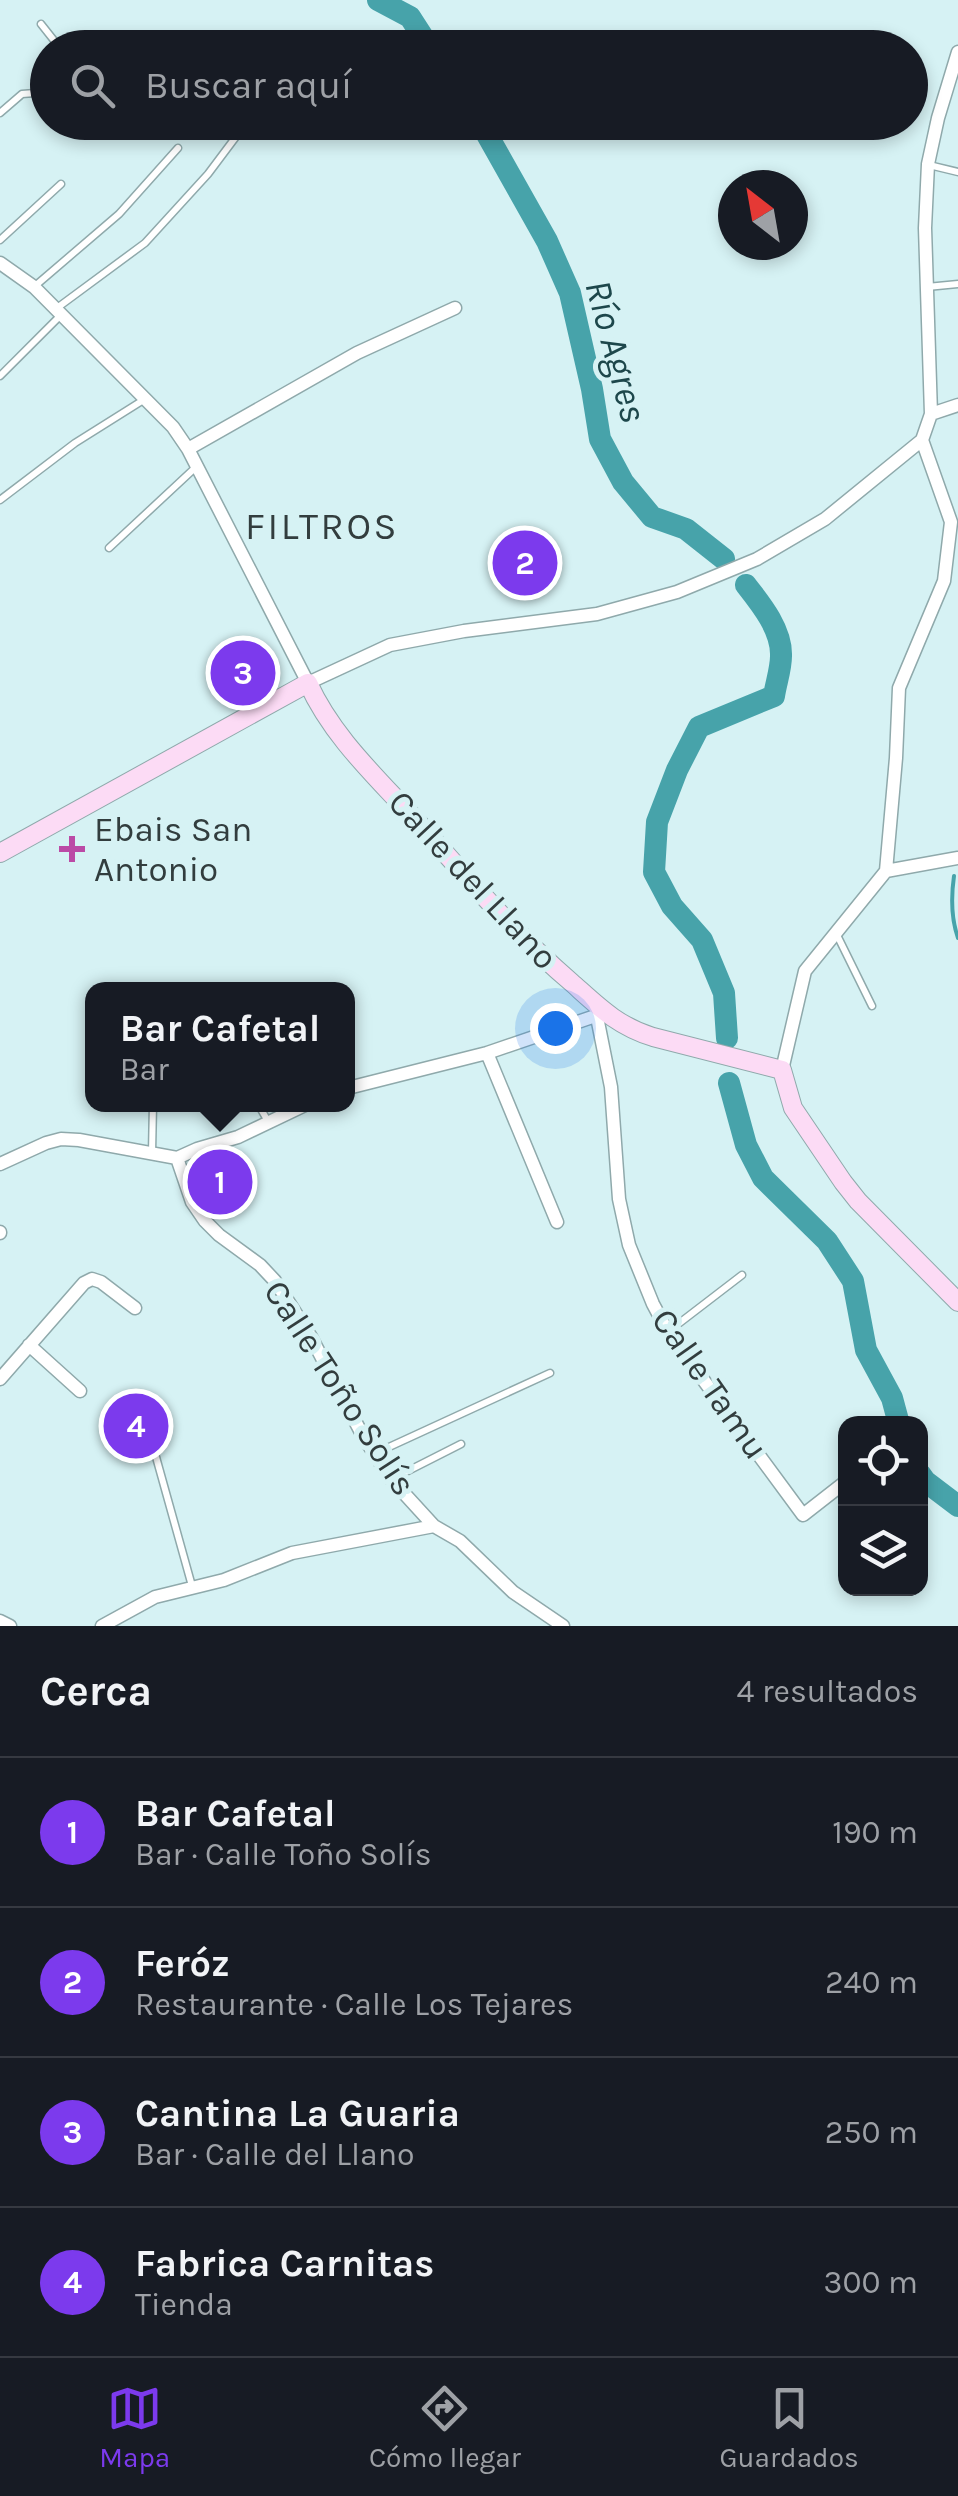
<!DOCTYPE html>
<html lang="es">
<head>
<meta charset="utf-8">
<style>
	body { margin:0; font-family:Karla,sans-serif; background:#242831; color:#f1f3f6 }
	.controls { position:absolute; right:30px; bottom:30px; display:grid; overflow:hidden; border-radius:20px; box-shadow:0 5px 15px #0003 }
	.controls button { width:90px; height:90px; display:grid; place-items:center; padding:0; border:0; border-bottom:2px solid #363941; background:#171b24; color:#f1f3f6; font:50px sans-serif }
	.compass { position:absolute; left:718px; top:170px; width:90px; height:90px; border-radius:50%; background:#171b24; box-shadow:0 5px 15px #0003; rotate:329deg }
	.you { position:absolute; left:555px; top:1028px; width:35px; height:35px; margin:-25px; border:8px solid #fff; border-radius:50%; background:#1a73e8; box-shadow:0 0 0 15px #1a73e833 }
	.badge { display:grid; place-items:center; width:65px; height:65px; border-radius:50%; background:#7c3aed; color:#fff; font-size:32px; font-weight:700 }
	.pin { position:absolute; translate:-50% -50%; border:5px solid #fff; box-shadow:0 2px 10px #0006 }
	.popup { position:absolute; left:85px; top:982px; width:270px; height:130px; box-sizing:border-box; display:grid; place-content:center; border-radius:20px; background:#171b24; filter:drop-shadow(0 2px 8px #0005); font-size:32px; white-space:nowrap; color:#9ea1a6 }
	.popup b { font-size:38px; color:#f1f3f6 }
	.popup::after { content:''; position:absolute; left:50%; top:100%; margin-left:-20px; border:20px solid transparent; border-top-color:#171b24 }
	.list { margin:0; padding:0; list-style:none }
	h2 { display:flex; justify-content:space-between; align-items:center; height:130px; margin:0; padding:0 40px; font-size:42px }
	h2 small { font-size:32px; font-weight:400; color:#9ea1a6 }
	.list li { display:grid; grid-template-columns:65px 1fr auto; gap:30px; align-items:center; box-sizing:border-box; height:150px; padding:0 40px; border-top:2px solid #363941 }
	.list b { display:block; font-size:38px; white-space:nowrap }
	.list p { margin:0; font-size:32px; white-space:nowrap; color:#9ea1a6 }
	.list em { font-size:32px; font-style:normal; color:#9ea1a6 }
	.icon { flex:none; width:55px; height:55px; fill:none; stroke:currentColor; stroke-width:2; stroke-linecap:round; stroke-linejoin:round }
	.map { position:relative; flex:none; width:958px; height:1626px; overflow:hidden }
	.search { position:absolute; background:#171b24; box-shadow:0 5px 15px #0003; left:30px; right:30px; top:30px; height:110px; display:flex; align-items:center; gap:25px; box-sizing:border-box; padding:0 35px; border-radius:55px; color:#9ea1a6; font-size:38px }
	.sheet { height:730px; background:#171b24 }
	nav { display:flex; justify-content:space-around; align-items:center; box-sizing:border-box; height:140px; border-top:2px solid #363941; background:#171b24; font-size:28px; color:#9ea1a6 }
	nav a { display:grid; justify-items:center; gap:5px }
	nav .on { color:#7c3aed }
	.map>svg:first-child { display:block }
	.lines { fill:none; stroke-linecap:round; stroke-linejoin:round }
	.stream { stroke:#47a3aa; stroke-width:4 }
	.river { stroke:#47a3aa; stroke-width:22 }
	.lane-casing { stroke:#8fa9ab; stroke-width:9 }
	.street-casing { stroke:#8fa9ab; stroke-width:15 }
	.secondary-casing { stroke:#8fa9ab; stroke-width:20 }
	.lane { stroke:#fff; stroke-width:6 }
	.street { stroke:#fff; stroke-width:12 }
	.secondary { stroke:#fcdbf5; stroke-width:18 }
	.poi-dot { fill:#bb4aa6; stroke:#d6f2f4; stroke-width:4 }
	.labels { text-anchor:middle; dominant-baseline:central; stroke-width:10; stroke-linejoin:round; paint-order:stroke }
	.poi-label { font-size:35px; fill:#323d3e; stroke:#d6f2f4; text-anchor:start }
	.street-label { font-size:35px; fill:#323d3e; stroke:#d6f2f4 }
	.water-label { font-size:38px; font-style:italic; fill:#1d474b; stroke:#d6f2f4 }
	.neighbourhood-label { font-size:38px; letter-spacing:2.5px; fill:#323d3e; stroke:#d6f2f4 }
</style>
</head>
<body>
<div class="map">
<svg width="958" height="1626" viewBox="0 0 958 1626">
	<rect width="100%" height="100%" fill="#d6f2f4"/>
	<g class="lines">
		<path class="stream" d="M954 876C951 897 951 918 958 938"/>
		<path class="river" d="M378 0 410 17 430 48
			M480 122 547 241 570 293 592 389 600 439 623 482 652 517 686 529 724 559
			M727 1038 724 993 702 940 672 906 654 872 657 822 677 770 699 727 774 696C776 683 781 669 781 656 782 630 761 604 746 585
			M729 1083 746 1145 763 1178 827 1241 853 1281 866 1350 892 1398 899 1424
			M920 1474 925 1481 958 1506"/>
		<g class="lane-casing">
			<path id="lane" d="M41 24 60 48
				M0 113 22 94 48 92
				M929 165 958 172
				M0 240 61 184
				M35 286 119 214 178 148
				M927 287 958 284
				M57 308 145 243 208 174 247 122
				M0 376 61 315
				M0 500 75 443 145 399
				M109 548 196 467
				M836 933 872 1006
				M258 1104 269 1123
				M152 1153 153 1104
				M669 1331 742 1275
				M376 1453 550 1373
				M156 1457 192 1586
				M392 1479 461 1444"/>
		</g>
		<g class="street-casing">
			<path id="street" d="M0 263 34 287 173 427 188 449 308 683 390 645 464 631 597 614 677 592 757 559 825 519 922 440 931 414 925 228 928 164 938 118 958 52
				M931 414 958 405
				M188 449 357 353 455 308
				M886 871 958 858
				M597 1017 611 1087 619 1199 629 1245 653 1304 668 1332 803 1515 844 1483
				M487 1053 557 1222
				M782 1070 805 971 886 871 896 758 899 688 944 581 951 522 922 440
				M348 1088 487 1053 604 1013
				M177 1158 192 1202 205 1221 219 1235 260 1265 275 1281 311 1337 364 1438 391 1479 434 1526 460 1541 513 1592 563 1626
				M0 1164 46 1143 61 1139 79 1140 177 1158 197 1149 238 1137 307 1104
				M0 1233V1232
				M29 1345 80 1391
				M0 1379 84 1283 92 1279 101 1282 135 1308
				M0 1621 10 1626
				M102 1626 155 1597 224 1580 292 1553 434 1526"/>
		</g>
		<g class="secondary-casing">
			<path id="secondary" d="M0 853 308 683C334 740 380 780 422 827 470 881 516 935 571 982 598 1006 617 1026 653 1037L782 1070 793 1108 843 1182 858 1201 958 1302"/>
		</g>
		<use href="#lane" class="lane"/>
		<use href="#street" class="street"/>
		<use href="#secondary" class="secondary"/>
	</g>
	<path class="poi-dot" d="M67 834h10v10h10v10h-10v10h-10v-10h-10v-10h10z"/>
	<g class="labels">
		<g class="poi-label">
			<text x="94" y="829">Ebais San<tspan x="94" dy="40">Antonio</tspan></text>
		</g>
		<g class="street-label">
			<text transform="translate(473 880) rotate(47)">Calle del Llano</text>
			<text transform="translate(710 1384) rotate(55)">Calle Tamu</text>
			<text transform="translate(340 1388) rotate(57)">Calle Toño Solís</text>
		</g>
		<g class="water-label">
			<text transform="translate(616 351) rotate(75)">Río Agres</text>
		</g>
		<g class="neighbourhood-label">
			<text x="322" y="526">FILTROS</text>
		</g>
	</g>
</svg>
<div class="controls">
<button><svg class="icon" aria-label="locate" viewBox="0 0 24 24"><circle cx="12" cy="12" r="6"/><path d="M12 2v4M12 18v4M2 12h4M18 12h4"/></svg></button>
<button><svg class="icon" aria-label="layers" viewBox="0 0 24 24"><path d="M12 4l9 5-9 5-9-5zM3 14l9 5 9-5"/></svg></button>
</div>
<svg class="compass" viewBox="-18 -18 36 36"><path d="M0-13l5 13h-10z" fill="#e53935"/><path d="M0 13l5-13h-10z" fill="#9ea1a6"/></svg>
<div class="you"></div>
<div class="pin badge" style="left:220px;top:1182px">1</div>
<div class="popup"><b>Bar Cafetal</b>Bar</div>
<div class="pin badge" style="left:525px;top:563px">2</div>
<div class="pin badge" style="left:243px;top:673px">3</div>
<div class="pin badge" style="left:136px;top:1426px">4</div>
<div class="search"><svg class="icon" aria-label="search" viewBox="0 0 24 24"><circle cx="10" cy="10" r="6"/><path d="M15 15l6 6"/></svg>Buscar aquí</div>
</div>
<section class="sheet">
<h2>Cerca<small>4 resultados</small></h2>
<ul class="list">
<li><span class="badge">1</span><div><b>Bar Cafetal</b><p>Bar · Calle Toño Solís</p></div><em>190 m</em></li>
<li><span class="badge">2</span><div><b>Feróz</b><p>Restaurante · Calle Los Tejares</p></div><em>240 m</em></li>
<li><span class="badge">3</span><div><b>Cantina La Guaria</b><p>Bar · Calle del Llano</p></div><em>250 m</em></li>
<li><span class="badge">4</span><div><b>Fabrica Carnitas</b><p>Tienda</p></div><em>300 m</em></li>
</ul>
</section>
<nav>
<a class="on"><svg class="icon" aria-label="map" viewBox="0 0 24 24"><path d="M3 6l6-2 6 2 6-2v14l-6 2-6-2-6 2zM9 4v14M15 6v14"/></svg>Mapa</a>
<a><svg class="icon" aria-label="directions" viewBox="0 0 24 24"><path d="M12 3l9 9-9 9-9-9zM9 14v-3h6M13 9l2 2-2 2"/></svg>Cómo llegar</a>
<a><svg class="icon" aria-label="saved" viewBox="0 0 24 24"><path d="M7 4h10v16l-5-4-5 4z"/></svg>Guardados</a>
</nav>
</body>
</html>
